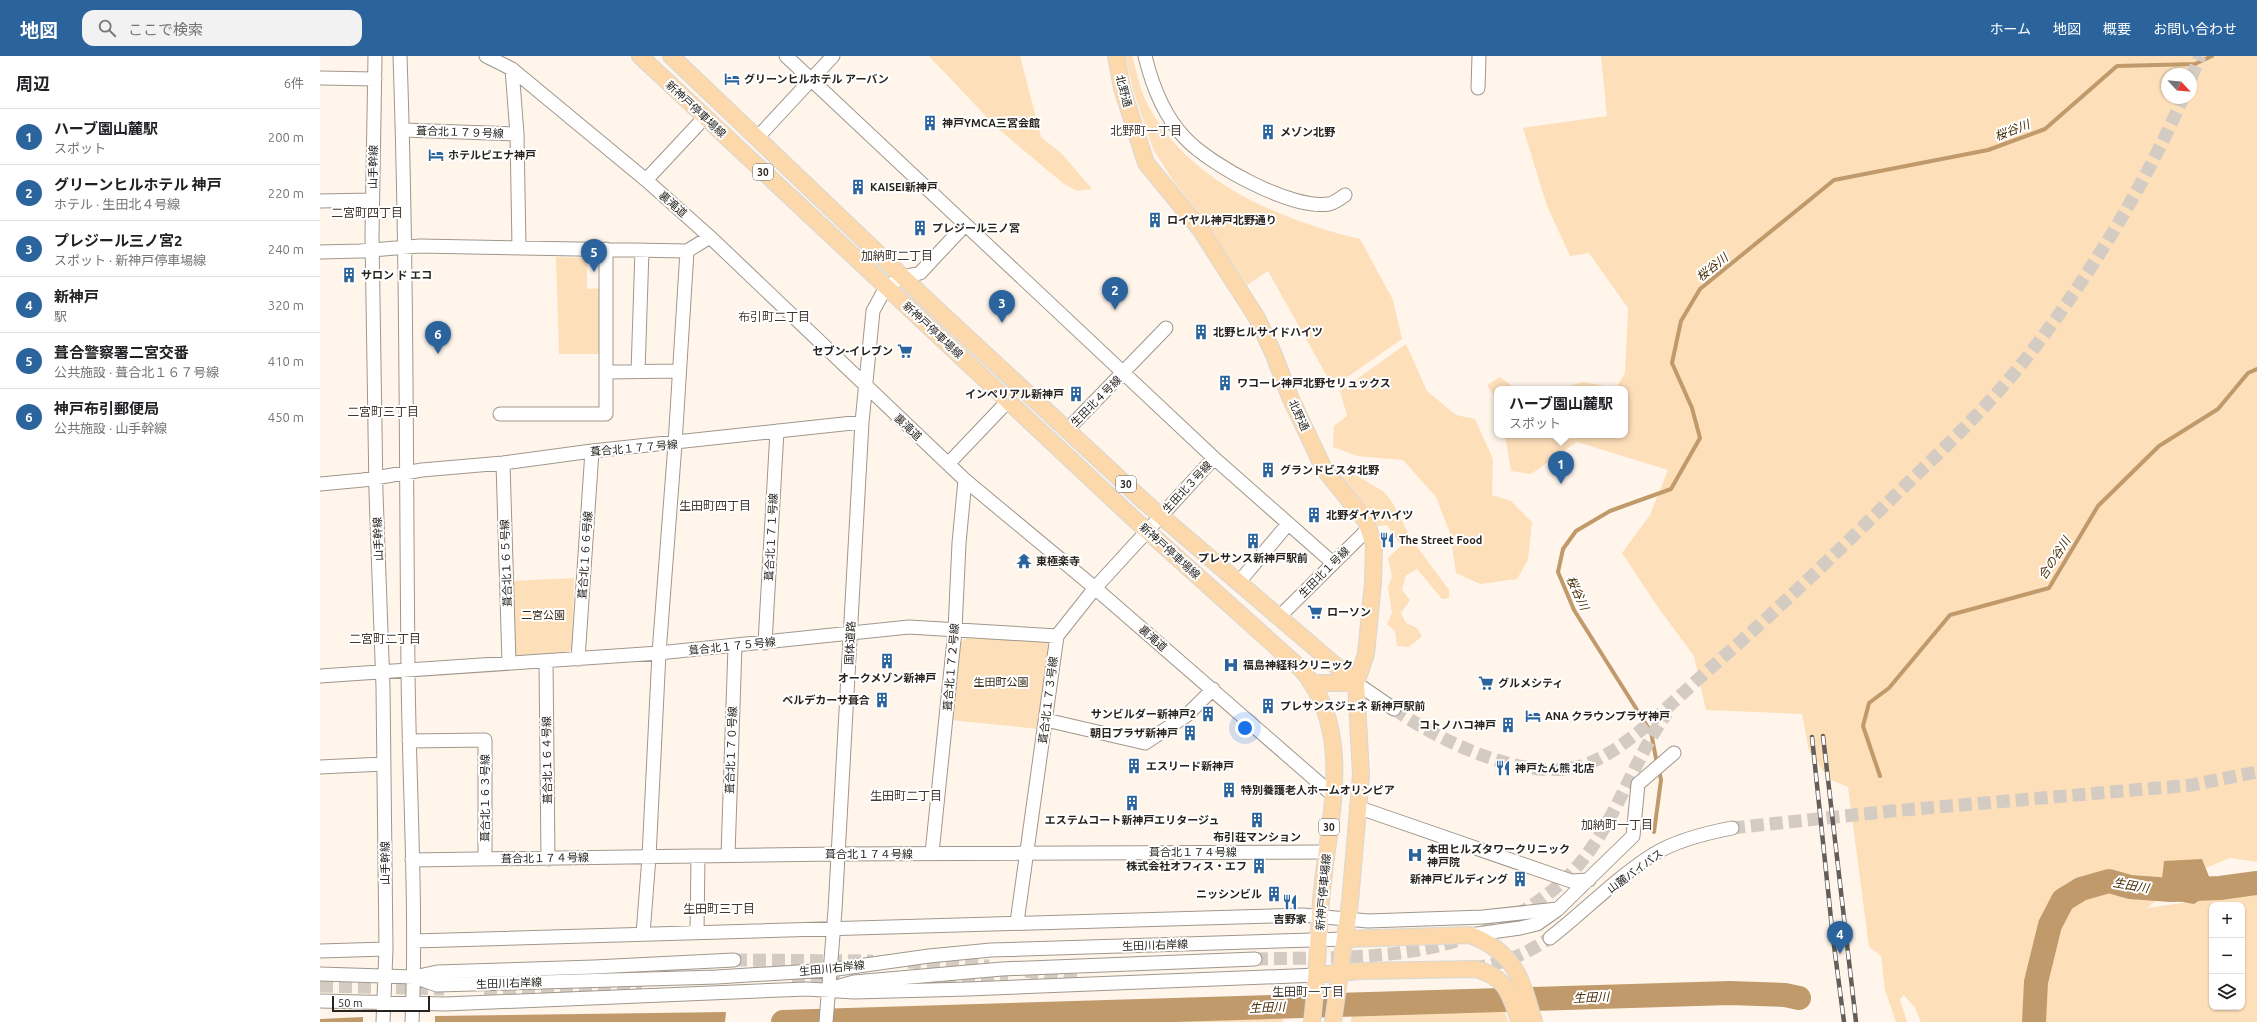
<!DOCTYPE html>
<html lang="ja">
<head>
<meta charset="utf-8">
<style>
	body { margin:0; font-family:Ubuntu,"Noto Sans JP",sans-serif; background:#f2f2f2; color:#202124 }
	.controls { position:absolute; right:12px; bottom:12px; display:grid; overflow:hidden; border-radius:8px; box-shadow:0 1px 3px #0004 }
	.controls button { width:36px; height:36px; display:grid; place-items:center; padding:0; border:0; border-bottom:1px solid #e0e0e0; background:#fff; color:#202124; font:20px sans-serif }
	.compass { position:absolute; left:1841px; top:12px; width:36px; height:36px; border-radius:50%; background:#fff; box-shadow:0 1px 3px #0004; rotate:116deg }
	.scale { position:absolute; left:12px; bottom:10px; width:98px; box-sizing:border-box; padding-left:4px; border:2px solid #272420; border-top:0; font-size:11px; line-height:14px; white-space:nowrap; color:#272420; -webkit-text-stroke:3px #fff; paint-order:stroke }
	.you { position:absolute; left:925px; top:672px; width:14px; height:14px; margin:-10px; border:3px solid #fff; border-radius:50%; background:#1a73e8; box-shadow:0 0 0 6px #1a73e833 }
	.badge { display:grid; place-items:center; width:26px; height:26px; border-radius:50%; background:#2b649c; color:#fff; font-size:13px; font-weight:700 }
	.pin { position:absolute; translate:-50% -33px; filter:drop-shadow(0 1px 2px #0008) }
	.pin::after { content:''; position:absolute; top:21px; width:14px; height:12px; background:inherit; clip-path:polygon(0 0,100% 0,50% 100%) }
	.popup { position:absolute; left:1174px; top:330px; width:134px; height:52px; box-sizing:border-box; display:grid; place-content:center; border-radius:8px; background:#fff; filter:drop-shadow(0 1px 3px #0005); font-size:13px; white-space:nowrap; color:#757577 }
	.popup b { font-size:15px; color:#202124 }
	.popup::after { content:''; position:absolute; left:50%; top:100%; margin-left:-8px; border:8px solid transparent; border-top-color:#fff }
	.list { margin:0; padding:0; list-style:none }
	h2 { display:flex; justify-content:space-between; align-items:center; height:52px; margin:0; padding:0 16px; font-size:17px }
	h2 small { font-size:13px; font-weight:400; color:#757577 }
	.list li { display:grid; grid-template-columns:26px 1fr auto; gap:12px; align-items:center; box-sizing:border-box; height:56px; padding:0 16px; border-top:1px solid #e0e0e0 }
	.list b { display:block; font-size:15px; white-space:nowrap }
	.list p { margin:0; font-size:13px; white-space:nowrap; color:#757577 }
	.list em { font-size:13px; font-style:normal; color:#757577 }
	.icon { flex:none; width:22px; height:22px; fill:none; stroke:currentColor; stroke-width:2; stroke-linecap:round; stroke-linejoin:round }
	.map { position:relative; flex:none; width:1937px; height:966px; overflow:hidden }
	header { display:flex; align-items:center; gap:24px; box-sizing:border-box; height:56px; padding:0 20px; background:#2b649c; color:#fff }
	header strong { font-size:19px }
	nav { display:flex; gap:22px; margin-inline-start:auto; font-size:14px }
	.search { width:280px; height:36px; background:#f2f2f2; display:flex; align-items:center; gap:10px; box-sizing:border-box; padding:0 14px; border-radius:12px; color:#757577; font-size:15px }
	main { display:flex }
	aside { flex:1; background:#fff }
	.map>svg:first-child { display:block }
	.green { fill:#fddfba; fill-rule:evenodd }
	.water { fill:#c09a6b }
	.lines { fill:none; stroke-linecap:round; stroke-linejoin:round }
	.stream { stroke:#c09a6b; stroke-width:4 }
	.river { stroke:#c09a6b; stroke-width:24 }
	.minor-tunnel { stroke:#d4cbc2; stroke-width:13; stroke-dasharray:13 6; stroke-linecap:butt }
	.minor-casing { stroke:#a0978d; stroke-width:15 }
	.major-casing { stroke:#d8d8d7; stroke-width:18 }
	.minor { stroke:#fff; stroke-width:13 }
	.major { stroke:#fcd8aa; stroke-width:16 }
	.rail-casing { stroke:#635e59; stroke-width:4.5 }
	.rail { stroke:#fff; stroke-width:3; stroke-dasharray:9; stroke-linecap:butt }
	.labels { text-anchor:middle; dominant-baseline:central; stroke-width:4; stroke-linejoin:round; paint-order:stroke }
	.shield { fill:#fff; stroke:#686663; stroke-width:1 }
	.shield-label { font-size:10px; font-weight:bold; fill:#272420 }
	.poi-label { font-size:11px; font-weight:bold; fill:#272420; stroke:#fff; text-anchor:start }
	.street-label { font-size:11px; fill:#272420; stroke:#fff }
	.park-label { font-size:11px; fill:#372610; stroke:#fff }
	.neighbourhood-label { font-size:12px; fill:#413931; stroke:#fff }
	.water-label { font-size:12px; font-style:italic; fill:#462b03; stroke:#fff }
</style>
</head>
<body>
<header>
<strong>地図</strong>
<div class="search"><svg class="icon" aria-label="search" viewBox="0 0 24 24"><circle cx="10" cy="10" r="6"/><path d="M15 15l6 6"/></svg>ここで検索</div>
<nav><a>ホーム</a><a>地図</a><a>概要</a><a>お問い合わせ</a></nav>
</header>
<main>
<aside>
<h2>周辺<small>6件</small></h2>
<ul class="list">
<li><span class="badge">1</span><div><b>ハーブ園山麓駅</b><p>スポット</p></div><em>200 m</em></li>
<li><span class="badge">2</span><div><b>グリーンヒルホテル 神戸</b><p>ホテル · 生田北４号線</p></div><em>220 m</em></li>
<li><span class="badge">3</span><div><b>プレジール三ノ宮2</b><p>スポット · 新神戸停車場線</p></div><em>240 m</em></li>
<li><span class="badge">4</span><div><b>新神戸</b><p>駅</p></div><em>320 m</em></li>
<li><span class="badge">5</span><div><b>葺合警察署二宮交番</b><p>公共施設 · 葺合北１６７号線</p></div><em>410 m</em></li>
<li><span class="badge">6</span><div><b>神戸布引郵便局</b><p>公共施設 · 山手幹線</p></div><em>450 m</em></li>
</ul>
</aside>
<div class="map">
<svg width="1937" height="966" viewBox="0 0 1937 966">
	<rect width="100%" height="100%" fill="#fff5ea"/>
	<path class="green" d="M609 0H700L721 81 742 98 772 133 757 135 744 128 677 72Z
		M805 0H812C817 16 820 35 828 49 868 126 960 164 1040 183L1073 244 1082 283 1013 331 948 215 927 229 885 165 854 126 833 93 813 34Z
		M1281 0H1937V806L1910 802 1869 819 1827 852 1898 842 1929 829H1937V966H1601L1595 952 1584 939 1580 943 1587 966H1576L1565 934 1561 900 1549 891 1528 731 1509 723 1489 695 1482 658 1386 654 1374 600 1335 547 1302 497 1330 459 1348 414 1257 386 1211 418 1191 415 1185 379H1305V333H1238L1263 326 1296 332 1305 317 1308 252 1269 197 1250 200 1227 150 1203 72 1287 60ZM1847 18H1871V42H1847ZM1892 849H1922V951H1892Z
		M236 201 267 202V233L283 232V298H239Z
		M1086 288 1107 335 1136 359 1155 363 1173 403 1172 439 1191 445 1212 466 1208 504 1197 523 1160 528 1136 517 1130 477 1116 441 1083 404 1037 400 1013 391 1014 370 1027 360 1020 335Z
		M1180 321 1196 333H1177V345L1167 329Z
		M1018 408 1064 436 1072 446 1092 484 1129 534V542L1122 543 1097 513 1086 519 1082 534 1090 544 1081 557 1086 567 1097 572 1102 580 1089 591 1077 590 1075 575 1067 568 1072 557 1068 531 1072 521 1068 502 1081 490 1067 469 1058 470 1035 446 1031 432 1016 415Z
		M254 522 252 593 244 600 195 601 191 525Z
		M647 582 727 586 731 590 719 673 631 664 639 587Z
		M1182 951 1189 966H1031L1032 957Z
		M963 960V966H772Z"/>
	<path class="water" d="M1882 803 1890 823 1886 840 1874 848 1840 842 1844 805Z
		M406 956 405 966H115V960Z
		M43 961V966H0V963Z"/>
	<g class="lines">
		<path class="stream" d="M1337 708 1331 676 1254 554 1238 516 1243 493 1256 475 1290 455 1351 433 1380 382 1372 352 1352 307 1361 265 1380 233 1514 124 1668 94 1725 73 1797 10 1875 8 1892 0
			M1560 720 1543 670 1549 647 1569 632 1630 559 1729 532 1778 450 1839 390 1898 353 1928 317 1937 313
			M1334 776 1341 724 1339 714"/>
		<path class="river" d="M463 966 1410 937 1465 939 1479 942
			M1714 966 1716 926 1730 869 1743 844 1761 833 1789 825 1810 831 1851 834 1900 832 1937 827"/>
		<path class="minor-tunnel" d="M1871 22 1880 0
			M1074 653C1120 685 1203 726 1261 710 1305 697 1358 640 1394 609 1453 558 1509 504 1565 449 1617 399 1671 349 1715 291 1773 214 1824 130 1863 42
			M1412 772 1572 755 1872 729 1937 716
			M1163 876C1204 857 1241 834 1268 797 1300 753 1316 700 1347 657
			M935 903C1004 901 1076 905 1142 883
			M414 904 553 905
			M588 906 669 910
			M1153 912C1186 907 1202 900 1230 882
			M706 915 761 925
			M604 925 688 926
			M472 927 520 925
			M0 930 124 933
			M164 933H322"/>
		<g class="minor-casing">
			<path id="minor" d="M55 0 52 180 56 437 63 631 66 893 63 966
				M80 0C87 204 86 408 88 612 89 730 97 848 92 966
				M166 0 192 13 326 124 390 181 645 424 775 532 1013 739
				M466 0 894 402 1013 507
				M825 0C832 29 844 60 865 82 890 109 972 154 1009 148 1014 147 1021 142 1025 139
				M192 13 197 78 199 192
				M0 22 55 23
				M1158 32 1159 0
				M83 74 197 78
				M437 82 513 0
				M326 124 385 61
				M0 145 52 144
				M0 196 40 195 100 190 367 195 390 181
				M286 316 358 315
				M318 316 322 194
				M180 358H286V193
				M748 373 846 272
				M183 407 189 607
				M628 408 688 345
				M0 428 43 424 102 414 183 407 272 395 542 366
				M919 526 968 468
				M959 561 1049 472
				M445 587 457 375
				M258 603 272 395
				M226 605 228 803
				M0 620 339 597 589 571 737 580
				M1036 627 1074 653
				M726 664 825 687 867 659 893 633
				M89 685 165 684V803
				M0 711 64 708
				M1037 751 1251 825 1269 824
				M612 797 635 574 639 487 645 424
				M408 799 415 590
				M92 804 518 798 1006 796
				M697 866 737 580 775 532 894 402
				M377 876 378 800
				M323 878 329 801 339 597 355 388 367 195
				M1150 879 1200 872 1217 868 1237 854
				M1230 882C1265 855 1297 821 1334 798 1357 784 1386 777 1412 772
				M94 885 983 859 1048 865 1163 861 1238 853 1313 780 1318 728 1354 697
				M0 895 66 893
				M0 918 94 921 117 929 397 921 510 914 609 900 671 894 1025 883
				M94 921 117 916 274 911 414 904
				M516 931 534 926 682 913 935 903
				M0 945 125 948 487 933 534 936 648 933 997 919
				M506 966 515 854 542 366 553 255 566 231 583 221 600 217 645 169"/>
		</g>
		<g class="major-casing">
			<path id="major" d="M320 0 814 463 981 613C1037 678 1007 767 1001 845 998 885 997 926 992 966
				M351 0 608 245 827 448 1036 627
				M796 0 802 32 826 107 880 173 937 262 954 299 970 341 1004 413 1046 465 1054 489 1053 527 1046 598 1036 627 1041 719 1030 846 1013 966
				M993 627H1036
				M1025 883 1150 879C1195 896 1202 923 1214 966
				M997 919 1040 915 1156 913C1188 922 1189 938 1200 966"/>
		</g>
		<use href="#minor" class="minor"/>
		<use href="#major" class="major"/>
		<g class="rail-casing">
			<path id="rail" d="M1503 680 1536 966
				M1492 681 1513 882 1524 966"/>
		</g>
		<use href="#rail" class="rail"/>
	</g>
	<defs>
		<g id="hotel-bare" transform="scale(1.2)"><path d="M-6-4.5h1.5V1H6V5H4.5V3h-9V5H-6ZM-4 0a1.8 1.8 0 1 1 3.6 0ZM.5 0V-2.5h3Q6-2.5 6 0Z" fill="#2b649c" stroke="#fff" stroke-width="2.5" paint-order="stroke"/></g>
		<g id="building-bare" transform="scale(1.2)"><path d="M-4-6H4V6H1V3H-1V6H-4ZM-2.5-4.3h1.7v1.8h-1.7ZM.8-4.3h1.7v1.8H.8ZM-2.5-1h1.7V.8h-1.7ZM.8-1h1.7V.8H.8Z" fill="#2b649c" stroke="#fff" stroke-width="2.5" paint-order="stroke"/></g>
		<g id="supermarket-bare" transform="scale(1.2)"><path d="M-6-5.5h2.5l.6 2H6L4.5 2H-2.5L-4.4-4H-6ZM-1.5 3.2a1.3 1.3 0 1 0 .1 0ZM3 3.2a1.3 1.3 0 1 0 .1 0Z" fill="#2b649c" stroke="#fff" stroke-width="2.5" paint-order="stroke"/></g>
		<g id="restaurant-bare" transform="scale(1.2)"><path d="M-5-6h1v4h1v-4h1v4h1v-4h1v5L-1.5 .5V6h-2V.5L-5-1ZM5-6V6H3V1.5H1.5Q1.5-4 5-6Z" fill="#2b649c" stroke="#fff" stroke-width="2.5" paint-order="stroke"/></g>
		<g id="temple-bare" transform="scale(1.2)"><path d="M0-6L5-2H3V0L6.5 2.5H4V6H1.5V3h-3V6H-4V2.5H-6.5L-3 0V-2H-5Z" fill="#2b649c" stroke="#fff" stroke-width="2.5" paint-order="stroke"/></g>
		<g id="hospital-bare" transform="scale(1.2)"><path d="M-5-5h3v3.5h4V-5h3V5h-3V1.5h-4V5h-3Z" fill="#2b649c" stroke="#fff" stroke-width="2.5" paint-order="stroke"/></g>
	</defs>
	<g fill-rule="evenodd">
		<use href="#hotel-bare" x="412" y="23"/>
		<use href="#building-bare" x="610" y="67"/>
		<use href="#building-bare" x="948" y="76"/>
		<use href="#hotel-bare" x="116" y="99"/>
		<use href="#building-bare" x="538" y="131"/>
		<use href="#building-bare" x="835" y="164"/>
		<use href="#building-bare" x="600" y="172"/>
		<use href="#building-bare" x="29" y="219"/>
		<use href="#building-bare" x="881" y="276"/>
		<use href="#supermarket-bare" x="585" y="295"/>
		<use href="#building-bare" x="905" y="327"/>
		<use href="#building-bare" x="756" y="338"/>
		<use href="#building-bare" x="948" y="414"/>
		<use href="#building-bare" x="994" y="459"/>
		<use href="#restaurant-bare" x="1067" y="484"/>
		<use href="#building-bare" x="933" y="485"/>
		<use href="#temple-bare" x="704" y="505"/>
		<use href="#supermarket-bare" x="995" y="556"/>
		<use href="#building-bare" x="567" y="605"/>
		<use href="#hospital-bare" x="911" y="609"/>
		<use href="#supermarket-bare" x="1166" y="627"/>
		<use href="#building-bare" x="562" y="644"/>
		<use href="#building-bare" x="948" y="650"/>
		<use href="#building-bare" x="888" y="658"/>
		<use href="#hotel-bare" x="1213" y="660"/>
		<use href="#building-bare" x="1188" y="669"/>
		<use href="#building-bare" x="870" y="677"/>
		<use href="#building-bare" x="814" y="710"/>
		<use href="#restaurant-bare" x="1183" y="712"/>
		<use href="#building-bare" x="909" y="734"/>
		<use href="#building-bare" x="812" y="747"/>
		<use href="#building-bare" x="937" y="764"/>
		<use href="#hospital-bare" x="1095" y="799"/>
		<use href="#building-bare" x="939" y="810"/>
		<use href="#building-bare" x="1200" y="823"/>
		<use href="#building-bare" x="954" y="838"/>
		<use href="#restaurant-bare" x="970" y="846"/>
	</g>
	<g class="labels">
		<g class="shield">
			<rect x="433" y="108" width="20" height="16" rx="3"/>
			<rect x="796" y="420" width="20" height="16" rx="3"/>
			<rect x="999" y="763" width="20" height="16" rx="3"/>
		</g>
		<g class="shield-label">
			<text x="443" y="116">30</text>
			<text x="806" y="428">30</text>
			<text x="1009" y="771">30</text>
		</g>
		<g class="poi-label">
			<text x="424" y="23">グリーンヒルホテル アーバン</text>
			<text x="622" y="67">神戸YMCA三宮会館</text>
			<text x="960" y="76">メゾン北野</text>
			<text x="128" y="99">ホテルピエナ神戸</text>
			<text x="550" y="131">KAISEI新神戸</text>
			<text x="847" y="164">ロイヤル神戸北野通り</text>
			<text x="612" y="172">プレジール三ノ宮</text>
			<text x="41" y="219">サロン ド エコ</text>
			<text x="893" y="276">北野ヒルサイドハイツ</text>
			<text x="573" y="295" text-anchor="end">セブン-イレブン</text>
			<text x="917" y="327">ワコーレ神戸北野セリュックス</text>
			<text x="744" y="338" text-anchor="end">インペリアル新神戸</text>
			<text x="960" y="414">グランドビスタ北野</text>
			<text x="1006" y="459">北野ダイヤハイツ</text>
			<text x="1079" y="484">The Street Food</text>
			<text x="933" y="502" text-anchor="middle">プレサンス新神戸駅前</text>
			<text x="716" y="505">東極楽寺</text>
			<text x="1007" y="556">ローソン</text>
			<text x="923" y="609">福島神経科クリニック</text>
			<text x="567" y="622" text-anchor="middle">オークメゾン新神戸</text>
			<text x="1178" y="627">グルメシティ</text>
			<text x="550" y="644" text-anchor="end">ベルデカーサ葺合</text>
			<text x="960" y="650">プレサンスジェネ 新神戸駅前</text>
			<text x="876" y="658" text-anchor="end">サンビルダー新神戸2</text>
			<text x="1225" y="660">ANA クラウンプラザ神戸</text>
			<text x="1176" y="669" text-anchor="end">コトノハコ神戸</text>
			<text x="858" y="677" text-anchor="end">朝日プラザ新神戸</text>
			<text x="826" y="710">エスリード新神戸</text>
			<text x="1195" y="712">神戸たん熊 北店</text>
			<text x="921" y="734">特別養護老人ホームオリンピア</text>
			<text x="812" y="764" text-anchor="middle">エステムコート新神戸エリタージュ</text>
			<text x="937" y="781" text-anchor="middle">布引荘マンション</text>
			<text x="1107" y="793">本田ヒルズタワークリニック<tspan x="1107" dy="13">神戸院</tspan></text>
			<text x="927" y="810" text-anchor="end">株式会社オフィス・エフ</text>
			<text x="1188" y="823" text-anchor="end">新神戸ビルディング</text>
			<text x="942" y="838" text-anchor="end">ニッシンビル</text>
			<text x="970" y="863" text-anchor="middle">吉野家</text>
		</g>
		<g class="street-label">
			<text transform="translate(804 35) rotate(75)">北野通</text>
			<text transform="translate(376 53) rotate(43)">新神戸停車場線</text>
			<text transform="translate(140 76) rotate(2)">葺合北１７９号線</text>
			<text transform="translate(53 111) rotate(-89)">山手幹線</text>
			<text transform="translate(353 148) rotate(41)">裏滝道</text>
			<text transform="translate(613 274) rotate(43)">新神戸停車場線</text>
			<text transform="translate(776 345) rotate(-45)">生田北４号線</text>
			<text transform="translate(979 359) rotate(65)">北野通</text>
			<text transform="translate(588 371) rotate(43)">裏滝道</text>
			<text transform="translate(314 392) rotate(-5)">葺合北１７７号線</text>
			<text transform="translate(867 431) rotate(-47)">生田北３号線</text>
			<text transform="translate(451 481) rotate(-87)">葺合北１７１号線</text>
			<text transform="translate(58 483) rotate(-92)">山手幹線</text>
			<text transform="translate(850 495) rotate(42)">新神戸停車場線</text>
			<text transform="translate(265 499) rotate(-86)">葺合北１６６号線</text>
			<text transform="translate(186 507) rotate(-92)">葺合北１６５号線</text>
			<text transform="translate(1004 516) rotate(-45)">生田北１号線</text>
			<text transform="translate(833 582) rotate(41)">裏滝道</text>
			<text transform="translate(530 587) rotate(-87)">国体道路</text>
			<text transform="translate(412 590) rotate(-6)">葺合北１７５号線</text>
			<text transform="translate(631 611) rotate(-85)">葺合北１７２号線</text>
			<text transform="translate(728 644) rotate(-83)">葺合北１７３号線</text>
			<text transform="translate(411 694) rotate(-88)">葺合北１７０号線</text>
			<text transform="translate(227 704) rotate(-91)">葺合北１６４号線</text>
			<text transform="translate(165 742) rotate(-90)">葺合北１６３号線</text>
			<text x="873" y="796">葺合北１７４号線</text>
			<text x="549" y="798">葺合北１７４号線</text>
			<text transform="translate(225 802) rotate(-1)">葺合北１７４号線</text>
			<text transform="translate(65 807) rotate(-90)">山手幹線</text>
			<text transform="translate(1315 815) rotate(-36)">山麓バイパス</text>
			<text transform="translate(1003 836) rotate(-85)">新神戸停車場線</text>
			<text transform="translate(835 889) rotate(-2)">生田川右岸線</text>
			<text transform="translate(512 912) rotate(-6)">生田川右岸線</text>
			<text transform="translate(189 927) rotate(-2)">生田川右岸線</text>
		</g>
		<g class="park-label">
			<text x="223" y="559">二宮公園</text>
			<text x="681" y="626">生田町公園</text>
		</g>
		<g class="neighbourhood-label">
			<text x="826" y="74">北野町一丁目</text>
			<text x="47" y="156">二宮町四丁目</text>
			<text x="577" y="199">加納町二丁目</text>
			<text x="454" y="260">布引町二丁目</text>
			<text x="63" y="355">二宮町三丁目</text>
			<text x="395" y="449">生田町四丁目</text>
			<text x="65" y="582">二宮町二丁目</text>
			<text x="586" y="739">生田町二丁目</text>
			<text x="1297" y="768">加納町一丁目</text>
			<text x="399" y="852">生田町三丁目</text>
			<text x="988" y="935">生田町一丁目</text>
		</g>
		<g class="water-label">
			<text transform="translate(1692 74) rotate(-21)">桜谷川</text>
			<text transform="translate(1392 211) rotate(-39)">桜谷川</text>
			<text transform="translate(1734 502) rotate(-57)">合の谷川</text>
			<text transform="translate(1258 537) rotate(65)">桜谷川</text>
			<text transform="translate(1811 829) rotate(10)">生田川</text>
			<text transform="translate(1271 941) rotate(-2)">生田川</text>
			<text transform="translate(947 951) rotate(-2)">生田川</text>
		</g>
	</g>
</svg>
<div class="controls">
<button>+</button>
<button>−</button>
<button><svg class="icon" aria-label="layers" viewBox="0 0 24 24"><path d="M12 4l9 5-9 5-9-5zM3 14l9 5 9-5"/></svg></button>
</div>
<svg class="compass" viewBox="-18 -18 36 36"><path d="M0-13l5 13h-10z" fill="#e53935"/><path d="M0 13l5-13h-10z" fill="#757577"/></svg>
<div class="scale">50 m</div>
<div class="you"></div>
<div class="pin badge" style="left:1241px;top:428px">1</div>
<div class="popup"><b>ハーブ園山麓駅</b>スポット</div>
<div class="pin badge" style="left:795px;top:254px">2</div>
<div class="pin badge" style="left:682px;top:267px">3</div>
<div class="pin badge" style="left:1520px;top:898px">4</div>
<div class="pin badge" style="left:274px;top:216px">5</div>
<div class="pin badge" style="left:118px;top:298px">6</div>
</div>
</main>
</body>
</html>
